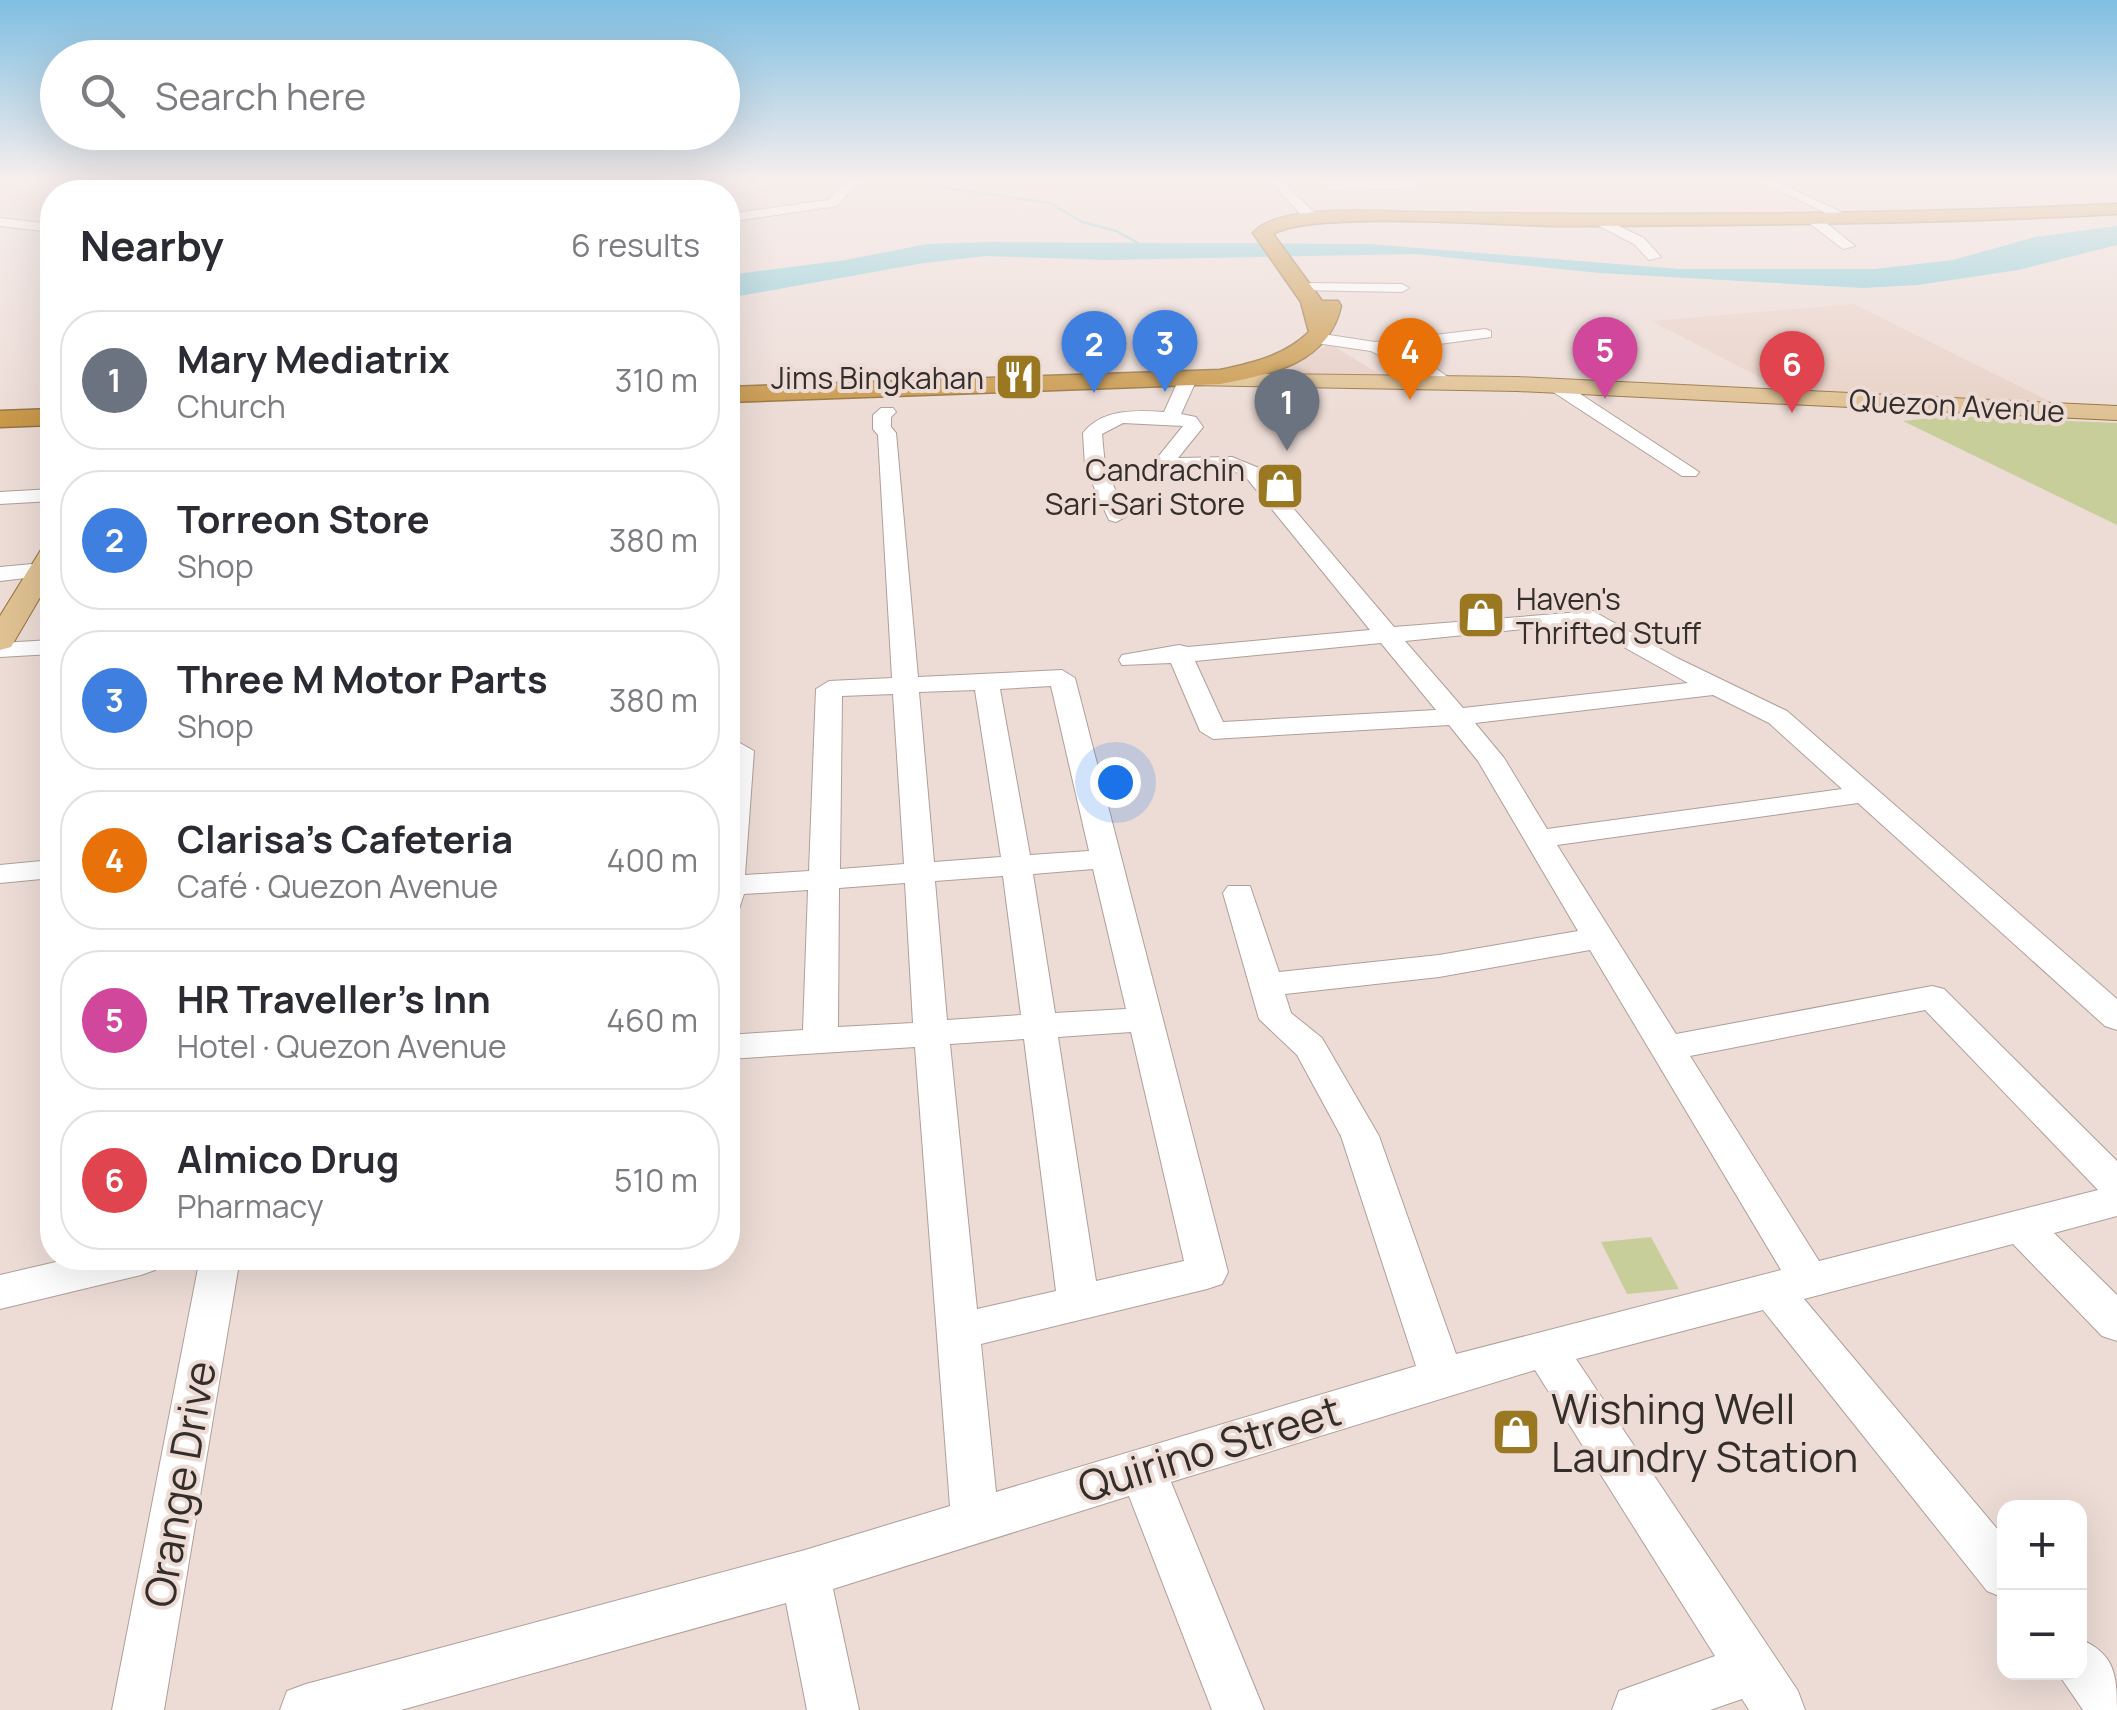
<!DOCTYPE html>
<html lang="en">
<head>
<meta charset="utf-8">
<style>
	body { margin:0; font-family:Manrope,sans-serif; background:#f2f2f3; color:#2b2b33 }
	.controls { position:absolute; right:30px; bottom:30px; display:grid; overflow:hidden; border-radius:20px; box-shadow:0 10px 40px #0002 }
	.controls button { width:90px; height:90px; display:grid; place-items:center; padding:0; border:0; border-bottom:2px solid #e1e1e2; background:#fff; color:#2b2b33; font:50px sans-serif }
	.you { position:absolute; left:1115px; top:782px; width:35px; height:35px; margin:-25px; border:8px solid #fff; border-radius:50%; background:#1a73e8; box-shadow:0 0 0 15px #1a73e833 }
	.badge { display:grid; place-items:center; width:65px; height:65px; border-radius:50%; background:#0f766e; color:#fff; font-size:32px; font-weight:700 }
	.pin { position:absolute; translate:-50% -82px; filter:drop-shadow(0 2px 5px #0008) }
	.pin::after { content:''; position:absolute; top:52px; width:35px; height:30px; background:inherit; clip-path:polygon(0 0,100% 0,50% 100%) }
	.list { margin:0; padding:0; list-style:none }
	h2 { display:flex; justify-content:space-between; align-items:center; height:130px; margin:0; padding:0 40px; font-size:42px }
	h2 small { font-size:32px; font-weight:400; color:#7c7c81 }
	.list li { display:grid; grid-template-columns:65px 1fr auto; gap:30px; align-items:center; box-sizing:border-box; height:140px; margin:0 20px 20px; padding:0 20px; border:2px solid #e1e1e2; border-radius:40px }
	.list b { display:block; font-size:38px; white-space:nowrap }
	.list p { margin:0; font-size:32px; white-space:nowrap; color:#7c7c81 }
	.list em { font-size:32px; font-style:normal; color:#7c7c81 }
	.icon { flex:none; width:55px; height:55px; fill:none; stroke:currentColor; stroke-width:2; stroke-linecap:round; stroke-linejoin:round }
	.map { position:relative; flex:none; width:2117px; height:1710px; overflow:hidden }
	.search { position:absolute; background:#fff; box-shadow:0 10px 40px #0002; left:40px; top:40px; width:700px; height:110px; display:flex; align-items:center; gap:25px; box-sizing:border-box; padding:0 35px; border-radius:55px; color:#7c7c81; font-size:38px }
	.panel { position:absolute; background:#fff; box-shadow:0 10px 40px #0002; left:40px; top:180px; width:700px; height:1090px; border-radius:40px }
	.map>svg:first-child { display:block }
	.built { fill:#e7cec5 }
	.medical { fill:#e8d1c6 }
	.green { fill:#c8ce99 }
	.water { fill:#82ccd9 }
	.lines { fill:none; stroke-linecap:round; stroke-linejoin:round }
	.stream { stroke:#82ccd9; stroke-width:2.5 }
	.minor-casing { stroke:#af9f99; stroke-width:2 }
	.major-casing { stroke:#95733f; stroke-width:2 }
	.highway-casing { stroke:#95733f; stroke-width:3 }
	.minor { fill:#fff; fill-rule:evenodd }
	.major { fill:#dfc192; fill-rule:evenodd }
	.highway { fill:#c9984a; fill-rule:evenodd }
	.labels { text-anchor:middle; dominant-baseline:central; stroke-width:8; stroke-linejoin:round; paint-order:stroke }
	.far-poi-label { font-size:30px; fill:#342e2b; stroke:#eddcd6; text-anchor:end }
	.far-street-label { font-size:30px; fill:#342e2b; stroke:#eddcd6 }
	.near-poi-label { font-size:42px; fill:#342e2b; stroke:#eddcd6; text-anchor:start }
	.near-street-label { font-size:42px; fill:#342e2b; stroke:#eddcd6 }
</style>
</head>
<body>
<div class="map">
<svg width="2117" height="1710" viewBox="0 0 2117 1710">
	<rect width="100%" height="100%" fill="#eddcd6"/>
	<path class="built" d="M1330 344 1381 375H1302L1290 365Z"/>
	<path class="medical" d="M1854 304 2053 403 1787 391 1651 321Z"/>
	<path class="green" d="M1950 416 2117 423V525L1903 421Z
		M1651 1237 1679 1289 1627 1294 1601 1242Z"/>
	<path class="water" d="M2117 226V245L2018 270 1918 285 1863 288 1599 273 1416 254 1106 260 986 256 924 263 728 298V275L846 260 927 244 990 242 1369 244 1679 269H1875L1953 260 2035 237Z"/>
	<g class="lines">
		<path class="stream" d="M934 180 930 184 939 187 1050 203 1082 222 1116 231 1147 248"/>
		<g class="minor-casing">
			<path id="minor" d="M148 180H163L188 192H173Z
				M847 180H879L855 186 837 206 728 222V214L828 200Z
				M1269 180H1281L1316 214V220H1306Z
				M1314 180H1411L1417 184 1411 188 1331 190Z
				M1758 180H1773L1852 217 1840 220Z
				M346 186 356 192H342Z
				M1805 214H1815L1855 246 1843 249 1805 220Z
				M1598 216 1644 238 1661 257 1649 260 1634 244 1593 223V217Z
				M0 218 52 224V232L0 226Z
				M1302 283 1402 284 1409 288 1402 292 1297 290 1295 287Z
				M1485 329 1491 331V337L1395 350 1430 364 1449 378V386L1443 387 1371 351 1316 343 1308 338 1316 333 1375 342Z
				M1187 376 1196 381 1181 414 1196 417 1203 427 1178 458 1232 457 1259 468 1394 627 1593 611 1677 658 1787 711 2117 999V1030L2105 1026 1858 803 1557 845 1676 1034 1932 986 1944 989 2117 1161V1216L2054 1233 2117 1295V1341L2102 1336 2013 1244 1804 1299 2004 1537V1598L1987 1591 1763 1310 1576 1359 1798 1691 1805 1710H1749L1742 1699 1710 1710H1612L1619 1691 1715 1656 1535 1370 1171 1482 1264 1710H1212L1129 1496 833 1589 859 1710H807L786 1603 401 1710H280L287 1691 306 1684 805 1550 950 1506 915 1047 728 1059V1035L803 1030 808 890 744 894 739 909 728 912V749L740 743 754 751 745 875 809 871 816 689 829 681 892 678 878 435 873 429V415L881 408H893L896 412 891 417V427L896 433 918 677 1062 670 1075 678 1228 1272 1222 1284 1207 1289 981 1344 996 1492 1416 1366 1341 1136 1297 1055 1259 1019 1223 893 1228 886H1250L1279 972 1439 955 1578 931 1478 761 1449 725 1213 739 1200 731 1171 663 1122 665 1119 660 1122 655 1179 645 1188 647 1370 630 1245 476 1229 469 1165 468 1158 457 1183 426 1123 423 1102 434 1105 467 1127 516 1116 522 1109 520 1085 467 1083 433C1102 409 1135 410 1164 412L1178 381ZM1581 623 1688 683 1463 708 1405 641ZM1381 643 1436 710 1223 722 1195 661ZM1051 686 1089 851 1030 855 1000 689ZM975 690 1001 857 934 862 919 692ZM893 694 904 864 840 869 842 696ZM1713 695 1769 723 1842 789 1547 829 1504 758 1475 723ZM1093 869 1126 1009 1055 1013 1033 874ZM1003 876 1021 1015 947 1020 935 881ZM905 883 913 1023 838 1027 839 888ZM1590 950 1781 1270 1456 1354 1379 1136 1322 1038 1291 1013 1285 994 1439 977ZM1925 1010 2098 1190 1819 1261 1690 1056ZM1131 1032 1184 1261 1096 1281 1058 1037ZM1024 1039 1056 1291 977 1309 950 1044Z
				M1556 381 1562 382 1699 472 1696 476H1682L1550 390 1547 386Z
				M52 489V501L0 504V492Z
				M43 563 52 567 51 575 0 581V567Z
				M52 640V654L0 657V643Z
				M52 860V878L0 883V865Z
				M73 1258H161L155 1270 141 1275 0 1309V1275Z
				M200 1258H240L164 1710H112Z
				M2080 1639C2115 1654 2117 1675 2117 1710H2083L2057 1672H2080Z"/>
		</g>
		<g class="major-casing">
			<path id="major" d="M1198 373 1517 377 2117 406V420L1517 391 1190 385 1187 380Z
				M52 546V577L11 647 0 650V616L42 548Z"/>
		</g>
		<g class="highway-casing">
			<path id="highway" d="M2117 204V214C1932 224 1746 225 1561 226 1504 226 1312 210 1273 234L1322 301H1338L1341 306C1328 364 1271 374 1220 384L728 402V387L1220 370C1253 363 1284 356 1309 332L1301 302 1253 233C1278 204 1371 211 1408 212 1644 216 1881 215 2117 204Z
				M52 409V425L0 427V411Z"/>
		</g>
		<use href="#minor" class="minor"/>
		<use href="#major" class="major"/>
		<use href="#highway" class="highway"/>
	</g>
	<linearGradient id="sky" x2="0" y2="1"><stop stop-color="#7fbee2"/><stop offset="0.43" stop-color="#f7efed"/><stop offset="1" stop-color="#f7efed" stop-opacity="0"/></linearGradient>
	<rect width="2117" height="419" fill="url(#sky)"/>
	<defs>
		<g id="restaurant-square" transform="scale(2.5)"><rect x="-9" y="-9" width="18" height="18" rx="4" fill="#9a7822" stroke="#eddcd6"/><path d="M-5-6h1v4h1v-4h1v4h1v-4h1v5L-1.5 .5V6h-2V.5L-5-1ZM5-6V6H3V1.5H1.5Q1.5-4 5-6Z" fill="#fff"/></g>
		<g id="shop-square" transform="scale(2.5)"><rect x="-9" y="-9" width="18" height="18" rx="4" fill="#9a7822" stroke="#eddcd6"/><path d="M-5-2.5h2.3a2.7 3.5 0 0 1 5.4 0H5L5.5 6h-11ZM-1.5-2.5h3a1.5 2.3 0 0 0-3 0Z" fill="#fff"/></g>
	</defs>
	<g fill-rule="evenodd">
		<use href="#restaurant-square" x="1019" y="377"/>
		<use href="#shop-square" x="1280" y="486"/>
		<use href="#shop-square" x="1481" y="615"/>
		<use href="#shop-square" x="1516" y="1432"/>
	</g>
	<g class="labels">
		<g class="far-poi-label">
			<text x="984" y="377">Jims Bingkahan</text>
			<text x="1245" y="469">Candrachin<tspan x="1245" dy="34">Sari-Sari Store</tspan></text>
			<text x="1516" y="598" text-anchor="start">Haven's<tspan x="1516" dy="34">Thrifted Stuff</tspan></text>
		</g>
		<g class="far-street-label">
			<text transform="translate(1957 405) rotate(3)">Quezon Avenue</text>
		</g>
		<g class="near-poi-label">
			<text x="1551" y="1408">Wishing Well<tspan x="1551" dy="48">Laundry Station</tspan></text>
		</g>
		<g class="near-street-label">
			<text transform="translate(1209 1448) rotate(-17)">Quirino Street</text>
			<text transform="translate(179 1484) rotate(-80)">Orange Drive</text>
		</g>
	</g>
</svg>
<div class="controls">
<button>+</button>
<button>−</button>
</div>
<div class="you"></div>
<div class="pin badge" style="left:1287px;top:451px;background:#6b7280">1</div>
<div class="pin badge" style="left:1094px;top:393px;background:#3f7fe0">2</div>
<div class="pin badge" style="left:1165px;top:392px;background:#3f7fe0">3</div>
<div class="pin badge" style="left:1410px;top:400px;background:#e8710a">4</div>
<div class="pin badge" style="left:1605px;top:399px;background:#d1479c">5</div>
<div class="pin badge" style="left:1792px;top:413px;background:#e0444e">6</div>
<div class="search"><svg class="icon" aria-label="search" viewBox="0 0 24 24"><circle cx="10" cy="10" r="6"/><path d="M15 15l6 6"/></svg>Search here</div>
<section class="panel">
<h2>Nearby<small>6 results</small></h2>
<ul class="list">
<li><span class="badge" style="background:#6b7280">1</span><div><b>Mary Mediatrix</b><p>Church</p></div><em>310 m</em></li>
<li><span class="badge" style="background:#3f7fe0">2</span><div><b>Torreon Store</b><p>Shop</p></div><em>380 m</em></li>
<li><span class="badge" style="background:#3f7fe0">3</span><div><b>Three M Motor Parts</b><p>Shop</p></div><em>380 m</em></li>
<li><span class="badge" style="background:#e8710a">4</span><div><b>Clarisa's Cafeteria</b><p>Café · Quezon Avenue</p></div><em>400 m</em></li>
<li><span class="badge" style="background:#d1479c">5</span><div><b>HR Traveller's Inn</b><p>Hotel · Quezon Avenue</p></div><em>460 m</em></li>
<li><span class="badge" style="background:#e0444e">6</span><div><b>Almico Drug</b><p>Pharmacy</p></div><em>510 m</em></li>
</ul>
</section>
</div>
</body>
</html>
